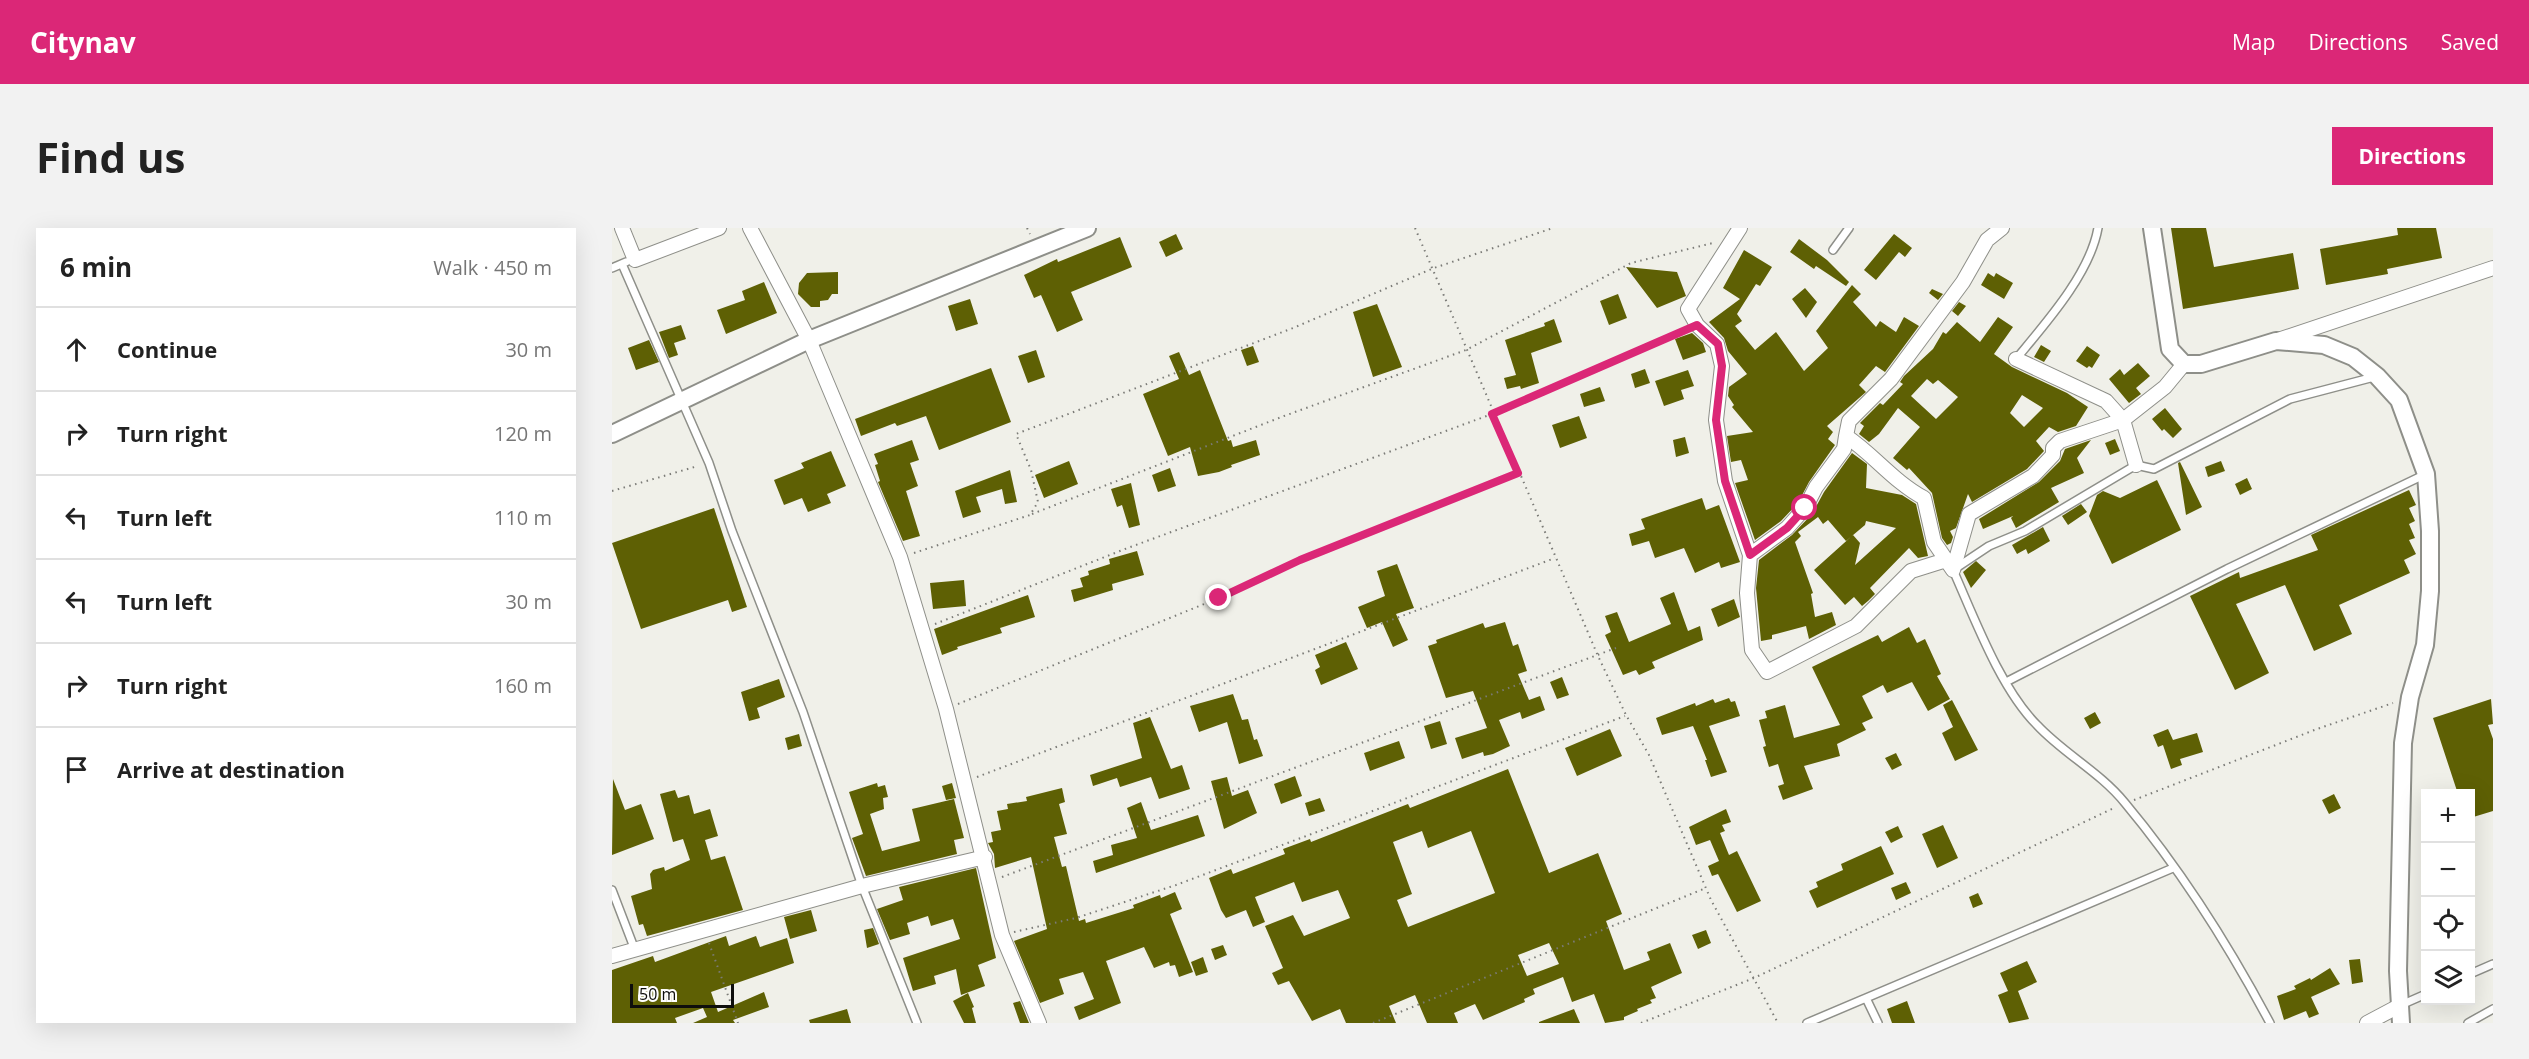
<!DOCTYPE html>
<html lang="en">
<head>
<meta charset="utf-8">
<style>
	body { margin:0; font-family:"Open Sans",sans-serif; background:#f2f2f2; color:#222 }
	.controls { position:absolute; right:18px; bottom:18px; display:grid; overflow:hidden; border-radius:0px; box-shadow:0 6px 24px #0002 }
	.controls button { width:54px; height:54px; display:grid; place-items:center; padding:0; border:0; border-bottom:2px solid #e0e0e0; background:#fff; color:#222; font:30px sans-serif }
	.scale { position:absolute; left:18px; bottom:15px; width:104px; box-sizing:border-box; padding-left:6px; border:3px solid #0e0e0c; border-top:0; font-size:16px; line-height:21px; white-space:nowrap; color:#0e0e0c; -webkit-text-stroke:4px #fffffe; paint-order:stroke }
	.stop { position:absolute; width:18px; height:18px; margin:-14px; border:4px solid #db2777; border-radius:50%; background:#fff }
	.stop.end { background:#db2777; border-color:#fff; box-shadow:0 2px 6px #0008 }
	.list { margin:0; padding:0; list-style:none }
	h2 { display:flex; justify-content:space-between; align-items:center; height:78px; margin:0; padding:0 24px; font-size:26px }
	h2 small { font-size:20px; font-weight:400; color:#767676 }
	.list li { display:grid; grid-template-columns:39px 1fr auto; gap:18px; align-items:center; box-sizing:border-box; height:84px; padding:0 24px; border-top:2px solid #e0e0e0 }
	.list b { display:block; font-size:22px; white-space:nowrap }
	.list em { font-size:20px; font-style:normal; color:#767676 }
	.icon { flex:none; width:33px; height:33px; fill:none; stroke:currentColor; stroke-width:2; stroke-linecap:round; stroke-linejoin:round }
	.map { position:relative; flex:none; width:1881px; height:795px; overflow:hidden; border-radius:0px }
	header { display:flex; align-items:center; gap:36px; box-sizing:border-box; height:84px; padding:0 30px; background:#db2777; color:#fff }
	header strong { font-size:28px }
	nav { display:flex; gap:33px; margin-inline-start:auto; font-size:21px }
	.intro { display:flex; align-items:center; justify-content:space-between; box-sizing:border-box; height:144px; padding:0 36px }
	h1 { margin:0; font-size:42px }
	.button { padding:15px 27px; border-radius:0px; background:#db2777; color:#fff; font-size:21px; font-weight:700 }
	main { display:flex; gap:36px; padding:0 36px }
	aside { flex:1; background:#fff; border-radius:0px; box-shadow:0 6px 24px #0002 }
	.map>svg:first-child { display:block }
	.building { fill:#5e6004; fill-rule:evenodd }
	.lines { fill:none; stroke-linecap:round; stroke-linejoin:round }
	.service-casing { stroke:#8e8f89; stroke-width:10 }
	.minor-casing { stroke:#8e8f89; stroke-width:16 }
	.tertiary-casing { stroke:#8e8f89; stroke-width:20 }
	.path { stroke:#7b7b77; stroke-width:2; stroke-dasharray:1.5 4.5; stroke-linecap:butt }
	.service { stroke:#fff; stroke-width:7 }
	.minor { stroke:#fff; stroke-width:14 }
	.tertiary { stroke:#fff; stroke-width:16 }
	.route { stroke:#db2777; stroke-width:8 }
</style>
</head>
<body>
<header>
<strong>Citynav</strong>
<nav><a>Map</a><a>Directions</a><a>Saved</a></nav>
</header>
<div class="intro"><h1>Find us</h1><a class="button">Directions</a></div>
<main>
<aside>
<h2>6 min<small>Walk · 450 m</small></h2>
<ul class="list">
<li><svg class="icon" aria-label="ahead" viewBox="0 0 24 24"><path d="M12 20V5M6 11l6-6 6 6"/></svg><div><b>Continue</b></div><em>30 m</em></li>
<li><svg class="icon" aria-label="right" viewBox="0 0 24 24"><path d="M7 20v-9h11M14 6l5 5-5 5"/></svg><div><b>Turn right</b></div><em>120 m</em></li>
<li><svg class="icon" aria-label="left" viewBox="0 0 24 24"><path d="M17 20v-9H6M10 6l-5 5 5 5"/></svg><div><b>Turn left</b></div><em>110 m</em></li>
<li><svg class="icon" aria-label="left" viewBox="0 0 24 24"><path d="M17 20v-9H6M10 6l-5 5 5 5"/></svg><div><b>Turn left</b></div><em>30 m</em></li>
<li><svg class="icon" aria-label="right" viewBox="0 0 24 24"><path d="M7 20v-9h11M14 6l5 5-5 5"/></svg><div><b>Turn right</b></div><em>160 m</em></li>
<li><svg class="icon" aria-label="arrive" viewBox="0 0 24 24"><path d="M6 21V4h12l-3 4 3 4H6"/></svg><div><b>Arrive at destination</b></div></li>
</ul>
</aside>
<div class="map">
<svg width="1881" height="795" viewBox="0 0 1881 795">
	<rect width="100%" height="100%" fill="#f0f0e9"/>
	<path class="building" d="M1559 0H1594L1602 39 1681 25 1687 61 1571 81Z
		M1785 0H1824L1830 30 1775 41 1776 46 1714 57 1708 21 1786 7Z
		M564 6 571 21 554 29 547 14Z
		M1282 6 1300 20 1293 29 1287 24 1264 52 1252 42Z
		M508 9 520 39 459 64 471 92 445 104 429 67 422 70 412 47 445 31 446 34Z
		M1187 11 1215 32 1237 54 1234 58 1204 38 1202 41 1178 24Z
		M1132 22 1160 39 1148 58 1144 56 1125 86 1130 93 1123 98 1143 122 1164 104 1192 143 1216 120 1204 103 1240 57 1249 66 1241 74 1264 99 1268 93 1284 104 1292 89 1307 98 1273 144 1264 138 1247 157 1254 164 1215 198 1221 204 1216 211 1223 217 1197 254 1186 275 1169 293 1143 312 1123 255 1136 252 1129 232 1119 234 1115 208 1141 204 1120 179 1122 177 1116 168 1117 159 1135 146 1116 123 1112 110 1097 94 1128 71 1111 60Z
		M1014 39 1065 44 1074 68 1045 80Z
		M226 44V66H220L216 72 208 73V79H199L186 66 187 55 195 45Z
		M1376 45 1382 49 1384 45 1401 55 1392 71 1369 57Z
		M152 54 165 85 114 106 105 82 133 72 130 63Z
		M1193 60 1205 74 1194 90 1180 71Z
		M1320 61 1331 66 1326 72 1317 65Z
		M1006 66 1015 90 997 97 988 73Z
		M358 71 366 96 344 103 336 78Z
		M1347 74 1354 78 1346 88 1340 83Z
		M765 76 790 139 761 149 741 84Z
		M1386 89 1401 99 1382 126 1400 139 1455 165 1476 179 1464 198 1446 204 1437 199 1424 213 1432 223 1415 241 1360 274 1356 266 1344 300 1338 303 1341 309 1339 315 1335 317 1330 310 1320 265 1297 240 1295 242 1281 230 1308 199 1286 180 1267 206 1257 214 1247 206 1252 198 1248 195 1268 175 1271 177 1291 156 1288 154 1292 148 1321 121 1331 104 1334 106 1345 94 1368 114ZM1315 151 1321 156 1326 152 1346 169 1324 191 1299 168ZM1410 167 1431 180 1412 199 1398 185Z
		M942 91 950 114 919 125 927 155 909 161 908 158 895 161 892 150 904 147 893 112 933 98 932 95Z
		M69 97 74 111 62 115 66 127 57 130 47 104Z
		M1080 105 1091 115 1094 124 1071 132 1063 111Z
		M37 112 47 134 24 142 16 120Z
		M1429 117 1439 123 1432 134 1422 129Z
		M641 118 647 134 635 138 629 122Z
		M1475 118 1488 127 1480 140 1477 138 1475 140 1464 133Z
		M424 122 433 149 416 155 406 128Z
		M567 124 577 147 588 142 616 213 619 212 621 219 644 212 648 227 619 237 620 239 607 244 586 248 578 219 556 228 531 166 567 151 557 128Z
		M1526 135 1538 148 1524 160 1529 166 1517 175 1497 151 1508 141 1512 147Z
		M379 140 399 194 327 222 314 188 285 198 283 195 249 208 243 191Z
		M1033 141 1038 155 1023 160 1019 146Z
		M1076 142 1082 158 1069 162 1072 171 1052 178 1043 153Z
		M988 159 993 173 972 179 968 166Z
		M1553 180 1570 201 1561 210 1552 201 1550 203 1540 191Z
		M967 188 975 210 948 220 940 197Z
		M1073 209 1077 225 1064 229 1061 212Z
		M1503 211 1508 223 1498 227 1493 215Z
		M300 212 307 232 298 235 306 258 294 263 308 308 291 313 266 254 268 253 263 237 266 236 262 226Z
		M1479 212 1465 230 1472 245 1439 260 1447 274 1404 300 1399 290 1401 288 1371 301 1367 291 1427 254 1448 233 1453 221Z
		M219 223 234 258 215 266 219 275 196 284 190 270 172 277 162 252 192 240 189 235Z
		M1240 225 1255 236 1254 260 1290 267 1304 276 1316 328 1306 330 1297 320 1258 360 1263 366 1256 373 1250 378 1242 369 1233 377 1202 342 1241 307 1248 315 1243 337 1284 300 1254 293 1253 297 1234 313 1216 292 1211 296 1206 289 1186 304 1189 308 1183 314 1201 365 1199 366 1203 389 1220 384 1224 397 1197 411 1194 398 1160 407V411L1149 413 1144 360 1147 332 1180 307 1200 286 1212 264Z
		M457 233 466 256 432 270 423 247Z
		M1609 233 1613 243 1596 249 1593 239Z
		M1568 234 1590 279 1574 287 1566 235Z
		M558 240 564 258 546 264 540 247Z
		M398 242 405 274 393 276 390 261 364 269 369 284 351 290 343 263Z
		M1635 250 1640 261 1628 267 1623 256Z
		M1545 252 1569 302 1500 336 1477 288 1485 267 1491 263 1508 270Z
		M519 255 528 297 517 300 510 277 505 279 499 261Z
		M1797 262 1804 277 1797 280 1803 293 1797 296 1803 310 1797 312 1804 326 1792 332 1798 345 1727 377 1740 406 1702 423 1673 357 1624 376 1657 445 1623 462 1578 368 1627 344 1628 350 1706 322 1699 307Z
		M1090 270 1094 282 1107 277 1128 334 1109 340 1107 334 1083 345 1072 320 1043 330 1037 313 1020 318 1017 306 1033 301 1029 291Z
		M1469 276 1475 284 1456 297 1450 288Z
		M102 280 135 379 120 384 116 372 29 401 0 315Z
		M1431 299 1438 313 1416 326 1414 321 1405 326 1400 317Z
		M525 323 532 347 500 356 501 362 462 374 459 362 471 359 468 350 477 347 476 343 498 336 497 331Z
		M1364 333 1374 342 1359 360 1351 344Z
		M785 336 802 380 784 386 796 412 781 419 770 394 755 400 746 379 773 368 765 343Z
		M352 352 354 378 321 381 318 355Z
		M1062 364 1076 403 1088 398 1091 412 1040 434 1043 440 1027 447 1024 442 1011 447 993 407 999 404 993 388 1005 384 1017 414 1059 396 1048 370Z
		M416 367 423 389 388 400 390 405 345 419 346 421 330 427 322 401Z
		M1122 371 1128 389 1106 399 1099 381Z
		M893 394 901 418 906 416 915 443 906 446 917 472 928 468 933 482 910 491 908 484 887 492 898 518 881 526 872 528 871 524 850 531 843 510 875 500 861 463 834 470 816 418 825 415 824 412 871 395 873 400Z
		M1297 399 1305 415 1313 411 1329 446 1325 448 1338 471 1316 483 1300 454 1275 465 1271 457 1250 468 1261 490 1250 495 1254 502 1225 516 1228 528 1192 538 1201 561 1171 572 1166 558 1172 556 1166 536 1157 539 1151 519 1154 518 1147 492 1155 490 1153 483 1173 477 1182 510 1228 497 1200 439 1266 407 1270 414Z
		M734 414 746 441 709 457 703 442 708 439 703 427Z
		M950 449 957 467 945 471 938 454Z
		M167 451 173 469 145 480 148 490 137 493 129 464Z
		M621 466 630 492 636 491 642 512 645 511 651 528 627 536 615 494 587 504 578 478Z
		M1117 470 1119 474 1123 473 1128 488 1097 498 1115 544 1099 549 1093 532H1095L1081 498 1050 507 1044 490 1083 475 1084 478 1101 471 1103 475Z
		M1879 471 1881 496 1876 497 1881 511V583L1858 590V566H1846L1821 490Z
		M1340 472 1366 522 1343 533 1330 505 1341 499 1331 477Z
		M1483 484 1489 495 1478 501 1472 490Z
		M538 489 559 541 570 537 578 561 547 571 539 549 508 559 505 550 481 558 478 547 530 530 521 495Z
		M828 493 835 516 819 521 812 498Z
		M998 501 1010 528 965 548 953 520Z
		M1556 501 1561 512 1585 505 1591 524 1568 531 1570 537 1559 541 1551 517 1546 519 1541 507Z
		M187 506 190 518 176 522 173 510Z
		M787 513 793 530 758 543 752 525Z
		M1284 525 1290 537 1280 542 1273 530Z
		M896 541 937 645 986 625 1010 686 994 693 1012 742 1038 732 1035 724 1058 715 1070 745 1039 759 1044 770 1038 772 1040 775 1025 781 1026 783 1012 789V792L993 795 982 766 960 774 951 749 921 761 923 766 912 771 913 774 871 792 863 776 842 785 846 795H815L803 767 777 778 784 795H734L728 781 700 793 677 753 666 757 660 745 671 740 653 698 681 687 692 708 738 690 726 662 690 674 682 654 643 669 653 694 641 699 634 682 614 690 609 682 597 650 619 641 621 646 673 626 671 621 698 611 699 614 796 576 798 580ZM810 603 816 620 859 603 883 665 796 699 785 672 800 666 781 614ZM937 715 947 736 915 748 906 727Z
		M683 548 690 568 669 576 662 556Z
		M615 549 620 568 636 562 645 585 612 601 599 553Z
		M1 551 13 582 29 576 42 611 0 627Z
		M265 555 266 559 273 557 276 569 271 570 272 581 258 586 270 623 308 613 300 581 342 571 352 610 342 612 345 626 254 648 240 610 251 606 237 564Z
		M340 555 344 570 334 572 330 558Z
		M450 560 453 574 447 576 455 606 442 609 450 639 454 638 467 693 473 691 474 695 522 680 521 677 548 667 549 670 563 664 570 681 558 686 581 744 567 749 563 737 558 738 557 734 542 740 532 719 494 733 509 775 467 792 462 779 482 771 471 744 447 751 452 766 428 775 402 713 435 701 419 629 383 640 382 626 376 615 381 614 379 604 389 602 385 583 396 581 395 576 415 573 414 569Z
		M63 562 66 570 77 567 82 586 98 581 106 608 93 612 99 632 113 628 131 682 35 708 31 696 27 697 19 668 40 661 38 646 41 642 52 639 53 643 78 632 71 611 61 614 48 566Z
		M1722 566 1729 580 1717 586 1710 572Z
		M708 570 713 583 697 588 693 575Z
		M529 574 539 602 586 587 593 608 484 645 481 633 501 627 499 617 525 610 515 580Z
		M1114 581 1119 594 1110 597 1113 603 1108 605 1117 627 1125 623 1149 673 1125 684 1106 646 1100 648 1096 638 1107 633 1098 612 1084 617 1077 599Z
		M1331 597 1346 630 1325 640 1310 606Z
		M1286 598 1291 609 1279 615 1273 604Z
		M1269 618 1282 646 1205 680 1197 663 1206 659 1204 654 1231 642 1229 636Z
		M364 640 384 730 366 737 373 758 349 767 344 741 322 748 324 756 301 763 291 730 348 711 341 691 319 698 316 688 295 695 298 706 278 712 265 681 291 672 287 659Z
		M1294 654 1299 665 1284 672 1279 660Z
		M1366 665 1371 676 1361 680 1357 669Z
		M199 682 205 703 178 711 172 689Z
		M261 700 267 716 255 720 252 702Z
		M1094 702 1099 715 1086 721 1080 707Z
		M114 708 117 718 144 708 148 719 175 710 182 735 99 764 106 784 152 764 157 779 121 792 123 795H81L95 789 91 780 63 790 65 795H0V742L41 728 43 734Z
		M611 717 615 727 603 732 599 721Z
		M591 729 596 744 584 748 579 734Z
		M1748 731 1751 754 1740 756 1737 732Z
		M1415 733 1425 754 1406 763 1417 791 1397 795 1386 767 1396 763 1388 745Z
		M1718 740 1728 756 1699 769 1707 786 1697 790 1694 783 1672 792 1665 768 1684 761 1682 758 1698 750 1699 752Z
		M356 765 362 779 360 780 364 795H352L341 773Z
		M408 773 417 795H408L401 775Z
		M1295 773 1303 795H1280L1275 781Z
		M235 781 239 795H198L197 792Z
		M962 781 968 795H927V794Z"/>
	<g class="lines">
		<g class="service-casing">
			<path id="service" d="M1221 22 1237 0
				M10 36 97 235 120 303 191 484 250 658 305 795
				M0 40 14 34
				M1404 131C1433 96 1478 46 1486 0
				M1394 454 1615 341 1814 246
				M0 662 23 722
				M1858 746 1881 736
				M1254 770 1266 795
				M1789 777 1814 766
				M1195 795 1561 640
				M1658 795C1617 718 1569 642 1513 575 1488 544 1452 526 1425 497 1388 460 1362 389 1341 342L1377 318 1413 303 1524 237 1542 241 1678 171 1762 149
				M1856 795 1881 781"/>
		</g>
		<g class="minor-casing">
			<path id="minor" d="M10 0 23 32 107 0
				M138 0 197 112 288 329 334 481 390 707 427 795
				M1128 0 1076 81 1085 97 1105 116 1110 138 1104 192 1113 253 1138 327 1135 365 1140 422 1155 444 1244 398 1299 343 1334 332
				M1666 112 1881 40
				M1404 131 1494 173 1511 192 1524 237
				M1138 327 1175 300 1193 280 1204 259 1232 221 1234 208
				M1341 342 1322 314 1312 270C1282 254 1262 227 1234 208L1237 193 1279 151 1351 54 1375 12 1390 0
				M1341 342 1357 286 1421 248 1441 227V220L1448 213 1511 192 1553 159 1572 136
				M0 728 250 658 373 629
				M1755 795 1787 778"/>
		</g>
		<g class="tertiary-casing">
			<path id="tertiary" d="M1540 0 1558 121 1572 136H1589L1664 113 1712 117 1741 129 1765 148 1787 172 1814 246 1818 303V363L1813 417 1798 469 1791 515 1786 743 1789 795
				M0 206 197 112 475 0"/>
		</g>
		<path class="path" d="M415 0 418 6
			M803 0 986 428 1014 487 1037 527 1099 672 1166 795
			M0 263 86 238
			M420 286 672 188 854 122 1019 35 1101 15
			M302 325 418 287 426 274 419 242 404 206 681 100 822 40 941 0
			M323 396 513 321 880 186 1071 103
			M346 476 607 370 688 332 906 245
			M365 549 943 330
			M1522 572 1705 501 1781 475
			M390 649 1004 420
			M402 704 464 690 564 657 1013 488
			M97 715 126 795
			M761 795 1094 660
			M1029 795 1142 750 1504 579"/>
		<use href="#service" class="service"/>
		<use href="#minor" class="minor"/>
		<use href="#tertiary" class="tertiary"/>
	</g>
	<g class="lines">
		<path class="route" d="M607 370 688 332 906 245 880 186 1085 97 1106 116 1110 138 1104 192 1113 253 1138 327 1175 300 1193 280"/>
	</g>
</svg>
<div class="controls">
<button>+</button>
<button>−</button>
<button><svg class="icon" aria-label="locate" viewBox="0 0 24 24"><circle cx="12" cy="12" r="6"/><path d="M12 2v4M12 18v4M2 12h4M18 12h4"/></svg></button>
<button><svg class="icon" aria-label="layers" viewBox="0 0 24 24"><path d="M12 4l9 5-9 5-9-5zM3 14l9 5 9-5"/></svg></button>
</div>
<div class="scale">50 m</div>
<div class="stop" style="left:1193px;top:280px"></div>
<div class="stop end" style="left:607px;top:370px"></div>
</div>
</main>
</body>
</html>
